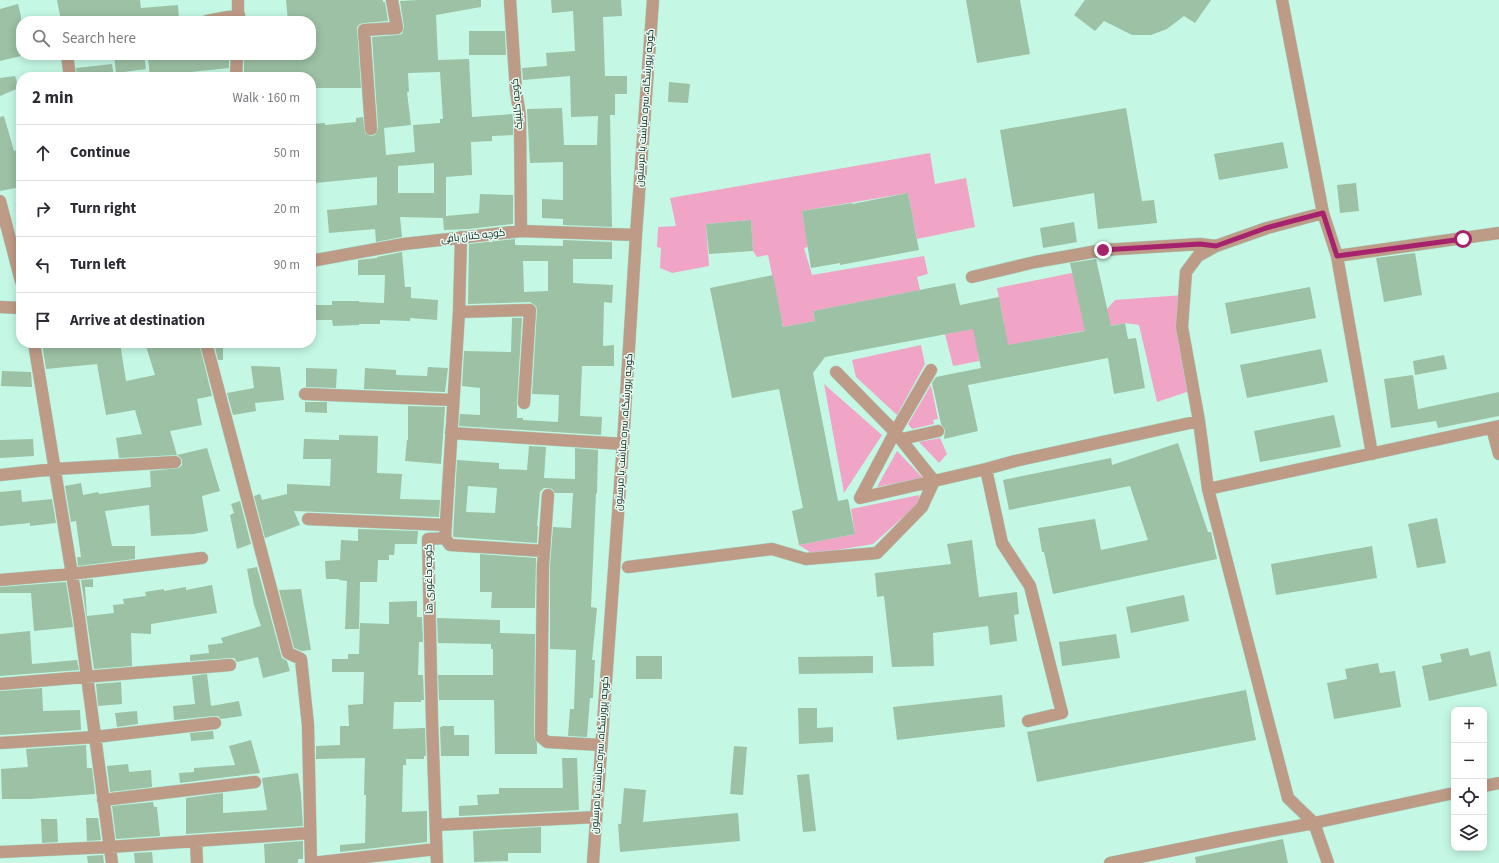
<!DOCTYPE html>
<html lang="en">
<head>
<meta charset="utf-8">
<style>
	body { margin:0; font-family:"Source Sans 3",Cairo,sans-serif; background:#f2f2f3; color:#2b2b33 }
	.controls { position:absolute; right:12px; bottom:12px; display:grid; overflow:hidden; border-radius:8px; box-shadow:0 2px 10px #0003 }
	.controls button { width:36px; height:36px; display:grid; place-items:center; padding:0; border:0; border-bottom:1px solid #e1e1e2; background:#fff; color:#2b2b33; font:20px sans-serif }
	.stop { position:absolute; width:12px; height:12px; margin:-9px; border:3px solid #a7226d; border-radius:50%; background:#fff }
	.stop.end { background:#a7226d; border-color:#fff; box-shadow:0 1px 4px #0008 }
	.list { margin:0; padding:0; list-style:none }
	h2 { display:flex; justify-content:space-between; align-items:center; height:52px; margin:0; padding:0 16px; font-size:17px }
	h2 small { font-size:13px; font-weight:400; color:#7c7c81 }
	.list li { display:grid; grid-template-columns:26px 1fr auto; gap:12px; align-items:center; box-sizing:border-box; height:56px; padding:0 16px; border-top:1px solid #e1e1e2 }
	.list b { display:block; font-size:15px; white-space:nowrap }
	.list em { font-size:13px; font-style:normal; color:#7c7c81 }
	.icon { flex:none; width:22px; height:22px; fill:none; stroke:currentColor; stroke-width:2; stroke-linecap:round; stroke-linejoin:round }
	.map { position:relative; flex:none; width:1499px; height:863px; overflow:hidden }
	.search { position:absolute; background:#fff; box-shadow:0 2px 10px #0003; left:16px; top:16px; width:300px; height:44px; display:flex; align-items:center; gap:10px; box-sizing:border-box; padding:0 14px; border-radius:16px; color:#7c7c81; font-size:15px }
	.panel { position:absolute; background:#fff; box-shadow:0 2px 10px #0003; left:16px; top:72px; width:300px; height:276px; border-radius:16px }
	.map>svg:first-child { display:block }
	.green { fill:#f1a5c6 }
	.building { fill:#9cc1a4; fill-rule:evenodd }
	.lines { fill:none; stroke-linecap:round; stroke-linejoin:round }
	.minor-casing { stroke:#a7d5c5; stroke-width:13 }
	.minor { stroke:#be9b86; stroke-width:12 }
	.route { stroke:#a7226d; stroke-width:5 }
	.labels { text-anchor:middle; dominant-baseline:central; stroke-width:3; stroke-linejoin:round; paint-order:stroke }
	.street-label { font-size:10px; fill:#0c201a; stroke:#e9fdf5 }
</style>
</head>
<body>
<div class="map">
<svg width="1499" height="863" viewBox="0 0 1499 863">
	<rect width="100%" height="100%" fill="#c4f8e5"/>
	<path class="green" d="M930 153 935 184 966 178 975 227 917 239 908 193 802 211 808 247 804 248 812 275 924 256 928 274 917 277 920 290 813 311 815 321 783 327 768 255 757 257 753 251 751 220 706 224 709 266 672 273 660 268 661 248 657 247 658 227 676 226 670 198Z
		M1072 273 1107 309 1115 300 1183 295 1193 390 1157 402 1139 325 1125 323 978 351 979 361 953 366 945 334 1004 323 997 288Z
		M921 345 925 364 897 415 856 377 852 360Z
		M824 384 882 435 844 493Z
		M931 385 938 419 933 420 934 424 912 429 908 424Z
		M940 438 947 454 939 463 919 442Z
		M897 451 923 478 877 487Z
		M919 495 920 502 873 544 813 554 799 545 855 534 851 509Z"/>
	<path class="building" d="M57 0H140L141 8 178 5 179 21H61Z
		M286 0H383V2H385L388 21 364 23 360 24 357 27 361 88H311V77H293V72L255 73V77H244V55H311V21H288Z
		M419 0H481V7L436 15 438 60 469 59 472 117 512 114 513 117V135L492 136V141L471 142 472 175 446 177V216L479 213 480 194 513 195V224L468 229 444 230 443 218 400 217 402 237 376 242 375 229 329 233 327 210 377 205V177L315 183 311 140V124L325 123V125L356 122V118L363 117 365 133 371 136 375 135 378 128 372 37 397 35 402 34 404 27 400 1ZM440 72 443 119H440V123L413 125 415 152 386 155 384 128 411 125 407 92H409L408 73ZM434 163V193H398V166Z
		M551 0H621L622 16 603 17 605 76H627V94H615V115H610L612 227 563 225V219L542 218V199L563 200V162L530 163 527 109 562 108 564 145H597L598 116 571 117 570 76 523 80 522 68 547 66 546 53 575 51 573 11 552 13Z
		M966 0H1020L1030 54 977 63Z
		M1085 0H1211L1195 23 1184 16 1167 29 1151 35H1132L1104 21 1095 31 1074 15Z
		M18 4 21 16V56L0 61V9Z
		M469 31H505L506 55H469Z
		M114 55H144L146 69 116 73Z
		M166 55H229V68L182 73 183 75 168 77H150L148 58Z
		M112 64 114 77H77L76 68Z
		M15 76 19 88 0 96V78Z
		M669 82 690 84 688 103 668 102Z
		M1126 108 1142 201 1154 200 1157 223 1098 229 1094 193 1013 207 1000 130Z
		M4 116 14 151 21 149V187L0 191V117Z
		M1283 142 1288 168 1219 180 1214 154Z
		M1356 183 1359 211 1340 213 1337 185Z
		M908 193 919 250 840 265V263L811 268 802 211 852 203V204Z
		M751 220 753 251 709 254 706 224Z
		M1074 222 1077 242 1043 248 1040 228Z
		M515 239V245L563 246V240L612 242V259H573V283L613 285 612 303 604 302 603 346 614 345V366H582L580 416 602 417 601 435 459 426 460 414 480 415V388L462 386 464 351 511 352 512 318H522L517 403V418H523V420L558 422 559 395 532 394 537 310 536 306 530 302 468 304 469 244ZM523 261H548V291L524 292Z
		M402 252 405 287H411V298L438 300 437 320 410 318V321L380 320V324H359V325L333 326 332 320H311V305H332V301H359V302L384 303 385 275H358V260L377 258V257Z
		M1415 253 1422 295 1384 302 1376 258Z
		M1096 259 1111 326 1125 323 1128 339 1136 338 1145 388 1114 394 1108 358 968 385 978 431 944 439 945 430 941 424 932 383 936 377 981 368 973 329 825 357 813 373 838 501 848 499 855 534 799 545 792 511 803 508 779 389 732 398 710 288 773 275 783 327 815 321 813 311 955 283 960 305 999 297 1008 345 1085 331 1070 263Z
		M1310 287 1316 318 1231 334 1225 303Z
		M42 343H120L126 381 155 375 145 343H199L212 396 197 399 202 425 170 431 177 455 119 458 116 438 142 434 135 410 106 415 97 364 46 369Z
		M214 343H223V360H218Z
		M1321 349 1328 382 1247 398 1240 365Z
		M1444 355 1447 369 1415 375 1413 361Z
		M251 366 280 367 284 400 255 403 256 411 233 415 227 393 254 388Z
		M428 367 448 368 445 392 364 389 365 368 396 370V375L427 376Z
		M306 368 337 369 336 388 306 387Z
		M2 371 31 372 32 387 1 386Z
		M1413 375 1418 409 1499 392V416L1438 428 1436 421 1391 428 1384 379Z
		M305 402H327V413L305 412Z
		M408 406 445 407 441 464 405 461 407 440H408Z
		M1334 415 1341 447 1260 462 1254 431Z
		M339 435 378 436 377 473 402 474 400 499 440 500 439 517 294 511 300 525 265 538 254 496 260 494 262 500 287 494V484L330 486 331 459H303L304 439 339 440Z
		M33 439 34 456 0 458V440Z
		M1178 443 1208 532H1211L1217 559 1053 594 1044 552H1042L1038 528 1095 519 1101 550 1148 540 1130 486 1009 510 1003 480 1111 458 1112 465Z
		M529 446 546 447 544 478 575 479V448L598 450 597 494 596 493 591 607 597 608 592 660H595L593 698H590L587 737 568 736 570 709H574L576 650 550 649V565L553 527 571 528 573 493H555L552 489 548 488H544L540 492 537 526H538L537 543 454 537 453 536 457 460 499 463V469L527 470ZM468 486 497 488 495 513 466 512Z
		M207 448 220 491 202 496 208 531 194 534 151 536 149 505 105 511 112 546H135V559L78 566 77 557H81L76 521 71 522 65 486 81 483 83 495 98 492 99 494 151 487 150 471 179 468 182 465V461L181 458 177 455Z
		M21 490 22 502 52 499 56 523 30 526V523L0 526V492Z
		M240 501 251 544 237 549 230 515 234 513 231 504Z
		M1437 518 1446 563 1417 568 1408 524Z
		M358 529 418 531 417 544H395L394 555H389V560H378L377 582H360L359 629H345L347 581 339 580V579H326L325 561 340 560 341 540 358 541Z
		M972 540 979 597 1017 592 1019 614 1014 615 1017 641 990 645 988 626 933 633 934 666 892 667 884 596 877 597 875 573 951 564 947 544Z
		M1372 546 1377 578 1276 595 1271 564Z
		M480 554 536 558 535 608H491L492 592H480Z
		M257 567 281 655 282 658 287 661 290 671 263 678 258 657 237 662 234 658H230L190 661V655L209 653 208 645 223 643 221 638 261 626 254 605 247 569Z
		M93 579V587H85L87 616 114 613 113 605 124 604 123 599 146 596 145 592 164 589V591L186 587V590L212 585 217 613 151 624V634L131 633 132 666 94 669 81 580Z
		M66 582 73 627 34 631 31 593H0V587Z
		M301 589 311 650 302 651 294 648 279 590Z
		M1184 595 1189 621 1131 633 1126 607Z
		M417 601V617H422L423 642H419L418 675H423L424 700H421V702H394L393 729 425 728 426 756H424V759H406V765H403L402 812 427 811V842L340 852V845L365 843 366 795H364L365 758 316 759V746L340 745V726H349L348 705 363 704 364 672H332V659H348V654H359L360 623 389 624V602Z
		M437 618 500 620V633L535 634 534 737 537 743V754H495L494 700H439L438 675H493V649H491V644L438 643Z
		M30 631 32 664 77 660 79 670 0 676V634Z
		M1116 634 1120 658 1062 666 1059 642Z
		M1468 648 1470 656 1490 651 1497 686 1429 701 1422 666 1442 662 1440 654Z
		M636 656H662V679H636Z
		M873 656V673L799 674 798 657Z
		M1378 663 1380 673 1395 671 1401 707 1334 719 1327 683 1347 679 1345 669Z
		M207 674 211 706 239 701 242 716 221 719 218 716H214L174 720 173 706 195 704 192 676Z
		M121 682 122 704 98 706 96 684Z
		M42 688 43 711 80 710 81 730 0 735V691Z
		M1246 690 1256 740 1037 782 1027 732Z
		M1002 695 1005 727 897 740 893 707Z
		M798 708H817V728L833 727V742L799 744Z
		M137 711 138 724 117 727 115 713Z
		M442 726H454V735H469V756H441L440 727H442Z
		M213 731 214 739 191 741 190 733Z
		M251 740 260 773 180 783 179 773 194 772V768L235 765 229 746Z
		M86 745 87 768H92L95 794 31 799H2L1 769 28 767 26 749Z
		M734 746 747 747 743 795 730 794Z
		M562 758H577L579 810 459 816V806L478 805 477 795 499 794V788H563Z
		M128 764 129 772 151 770 152 787 110 792 107 766Z
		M298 773 301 794 303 826 186 834V798L223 793V813L267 810 262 778Z
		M809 774 816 831 803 832 797 775Z
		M624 788 646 790 643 822 738 813 740 841 620 852 618 824H621Z
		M153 802 154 807H157L160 836 116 839 112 806Z
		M86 818H98L101 840 87 841Z
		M41 819H57L58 842 42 843Z
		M541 827V853H508V861L474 862 473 831Z
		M1283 839 1288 863H1196L1195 857Z
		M303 841V859H298V863H265L264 844Z
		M152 852 153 863H135L134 853Z
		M103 855 104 863H88L87 856Z"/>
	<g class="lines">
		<g class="minor-casing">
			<path id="minor" d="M510 0 516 91 520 116 521 231
				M1282 0 1323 213 1337 256 1372 454
				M207 21 239 15
				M238 21V0
				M67 55 70 77
				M236 77 237 55
				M371 129 364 30 397 28 392 0
				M0 201 21 281
				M1323 213 1267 228 1216 246 1198 256 1186 272 1182 327 1199 421 1208 489 1499 426
				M1337 256 1499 233
				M311 261 404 244 521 231 636 235
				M972 277 1035 262 1103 250 1200 244 1216 246
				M0 307 21 308
				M459 312 530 310 524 403
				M34 343 79 617 112 863
				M206 343 288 653 301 659 308 725 311 863
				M931 370 895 432 860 498 986 469 1015 461 1199 421
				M836 372 895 432 934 481
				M305 394 452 400
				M1492 428 1499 454
				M451 433 623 444
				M902 439 938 431
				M986 469 1002 543 1030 586 1062 713 1028 721
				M0 475 55 469 175 462
				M1208 489 1288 798 1314 823 1328 863
				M548 495 543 565 541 737 547 742 601 745
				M308 519 445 525
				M445 538 450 545 544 551
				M628 567 772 549 806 559 877 553 922 507 934 481
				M0 580 71 574 202 558
				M0 684 230 665
				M0 743 95 737 215 723
				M1484 786 1499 783
				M103 800 255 782
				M436 825 596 817
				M196 841 197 863
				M0 852 110 847 310 833
				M312 863 436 849
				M437 863 432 721 428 539 445 538 459 312 461 237
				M593 863 623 444 636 235 653 0
				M1110 863 1234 838 1314 823 1454 793"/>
		</g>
		<use href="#minor" class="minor"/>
	</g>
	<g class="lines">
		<path class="route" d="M1103 250 1200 244 1216 246 1266 228 1323 213 1337 256 1463 239"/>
	</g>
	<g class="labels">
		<g class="street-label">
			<text transform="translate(517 104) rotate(-95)">کوچه کلینیک</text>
			<text transform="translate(645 108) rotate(-86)">کوچه پرورشگاه، سره میاشت یا مرستون</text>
			<text transform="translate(473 236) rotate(-6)">کوچه کتان بافی</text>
			<text transform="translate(624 432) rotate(-86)">کوچه پرورشگاه، سره میاشت یا مرستون</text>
			<text transform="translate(429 579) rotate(-91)">کوچه جاغوری ها</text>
			<text transform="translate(600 755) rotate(-86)">کوچه پرورشگاه، سره میاشت یا مرستون</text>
		</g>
	</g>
</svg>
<div class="controls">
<button>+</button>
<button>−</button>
<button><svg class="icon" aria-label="locate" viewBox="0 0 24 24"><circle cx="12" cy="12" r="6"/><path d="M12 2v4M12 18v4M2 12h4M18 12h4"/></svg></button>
<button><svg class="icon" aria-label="layers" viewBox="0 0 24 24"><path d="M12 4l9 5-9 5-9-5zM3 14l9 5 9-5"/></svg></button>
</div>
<div class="stop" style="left:1463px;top:239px"></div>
<div class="stop end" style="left:1103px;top:250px"></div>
<div class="search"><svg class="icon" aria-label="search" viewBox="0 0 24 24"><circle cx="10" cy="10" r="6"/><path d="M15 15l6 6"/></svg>Search here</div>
<section class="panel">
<h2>2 min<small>Walk · 160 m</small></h2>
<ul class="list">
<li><svg class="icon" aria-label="ahead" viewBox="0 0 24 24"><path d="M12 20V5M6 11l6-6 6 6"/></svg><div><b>Continue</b></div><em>50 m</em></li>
<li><svg class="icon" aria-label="right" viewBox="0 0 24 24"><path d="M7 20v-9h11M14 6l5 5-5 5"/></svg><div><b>Turn right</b></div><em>20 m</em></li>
<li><svg class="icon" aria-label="left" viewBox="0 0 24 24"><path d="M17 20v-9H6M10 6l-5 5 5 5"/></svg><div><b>Turn left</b></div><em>90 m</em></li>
<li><svg class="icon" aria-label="arrive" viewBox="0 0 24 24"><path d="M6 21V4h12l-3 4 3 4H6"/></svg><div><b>Arrive at destination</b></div></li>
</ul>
</section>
</div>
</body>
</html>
